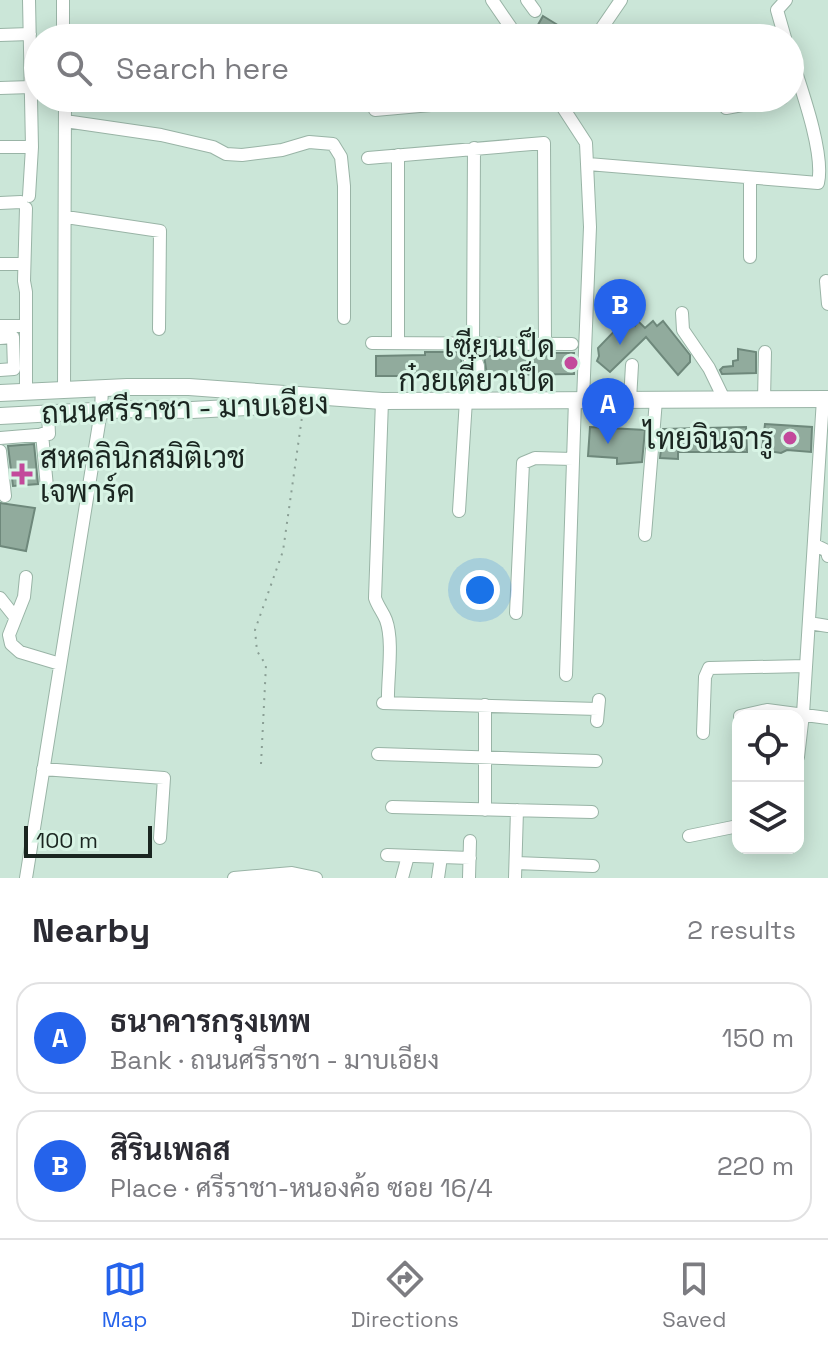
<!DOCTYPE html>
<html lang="en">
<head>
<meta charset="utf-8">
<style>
	body { margin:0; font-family:"Space Grotesk",Sarabun,sans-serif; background:#f7f7f7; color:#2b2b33 }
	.controls { position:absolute; right:24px; bottom:24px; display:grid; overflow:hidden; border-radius:16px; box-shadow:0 4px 20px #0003 }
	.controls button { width:72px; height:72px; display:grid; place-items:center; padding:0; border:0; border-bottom:2px solid #e1e1e2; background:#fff; color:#2b2b33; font:40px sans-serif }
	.scale { position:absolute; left:24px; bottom:20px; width:128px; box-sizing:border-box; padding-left:8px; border:4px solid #1a2520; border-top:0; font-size:22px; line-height:28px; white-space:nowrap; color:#1a2520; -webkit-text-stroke:6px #d8f4e5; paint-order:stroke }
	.you { position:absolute; left:480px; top:590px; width:28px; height:28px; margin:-20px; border:6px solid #fff; border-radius:50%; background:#1a73e8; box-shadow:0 0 0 12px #1a73e833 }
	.badge { display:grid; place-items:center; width:52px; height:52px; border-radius:50%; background:#2563eb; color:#fff; font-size:26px; font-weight:700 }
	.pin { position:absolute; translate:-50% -66px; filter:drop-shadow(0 2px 4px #0008) }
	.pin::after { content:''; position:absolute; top:42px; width:28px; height:24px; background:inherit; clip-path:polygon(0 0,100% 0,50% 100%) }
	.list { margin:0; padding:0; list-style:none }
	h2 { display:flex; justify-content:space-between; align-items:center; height:104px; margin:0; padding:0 32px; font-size:34px }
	h2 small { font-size:26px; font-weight:400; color:#7c7c81 }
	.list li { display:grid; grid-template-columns:52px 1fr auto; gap:24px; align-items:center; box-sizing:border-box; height:112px; margin:0 16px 16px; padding:0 16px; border:2px solid #e1e1e2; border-radius:24px }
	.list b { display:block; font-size:30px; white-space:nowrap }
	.list p { margin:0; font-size:26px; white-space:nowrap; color:#7c7c81 }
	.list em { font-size:26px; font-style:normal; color:#7c7c81 }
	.icon { flex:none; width:44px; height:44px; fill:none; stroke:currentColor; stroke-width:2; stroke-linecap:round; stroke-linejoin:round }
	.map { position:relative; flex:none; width:828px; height:878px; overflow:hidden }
	.search { position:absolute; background:#fff; box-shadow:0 4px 20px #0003; left:24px; right:24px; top:24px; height:88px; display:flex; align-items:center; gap:20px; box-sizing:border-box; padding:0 28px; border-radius:44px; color:#7c7c81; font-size:30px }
	.sheet { height:360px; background:#fff }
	nav { display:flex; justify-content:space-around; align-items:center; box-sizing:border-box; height:112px; border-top:2px solid #e1e1e2; background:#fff; font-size:22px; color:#7c7c81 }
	nav a { display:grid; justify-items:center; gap:4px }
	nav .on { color:#2563eb }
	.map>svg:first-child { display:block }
	.building { fill:#91ab9d; stroke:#6e887b; stroke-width:2 }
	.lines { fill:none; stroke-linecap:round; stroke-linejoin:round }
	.minor-casing { stroke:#99b4a6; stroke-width:14 }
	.major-casing { stroke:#99b4a6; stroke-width:18 }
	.path { stroke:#8a9f95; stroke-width:2; stroke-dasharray:2 6; stroke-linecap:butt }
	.minor { stroke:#fff; stroke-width:12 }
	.major { stroke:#fff; stroke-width:16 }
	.poi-dot { fill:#c3499b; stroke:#d8f4e5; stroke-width:3 }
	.labels { text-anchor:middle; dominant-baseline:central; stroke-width:6; stroke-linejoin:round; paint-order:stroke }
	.poi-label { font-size:30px; fill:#1a2520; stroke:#d8f4e5; text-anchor:end }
	.street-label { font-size:30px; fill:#1a2520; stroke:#d8f4e5 }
</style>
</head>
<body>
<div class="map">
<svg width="828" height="878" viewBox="0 0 828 878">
	<rect width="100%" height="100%" fill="#cbe6d8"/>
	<path class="building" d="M543 16 561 27 555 38H544L534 32Z
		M626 319 635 326 638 321 645 328 653 321 657 326 663 321 690 355V362L678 375 646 337 610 372 597 361 599 356 598 348Z
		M738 349 756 352V373L722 374 720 370 723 367 733 366V361L738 360Z
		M425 352H462L460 376H376V356L425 355Z
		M540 353H574V374L487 375 484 356H540Z
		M765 424 812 427 811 452 787 450 781 453 762 450Z
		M590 427 645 430 642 462 617 464V458L588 456Z
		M746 427 747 452H678V459L660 458 663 429Z
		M34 444 38 484 13 486 8 446Z
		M0 503 35 508 26 551 0 546Z"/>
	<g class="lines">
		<g class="minor-casing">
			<path id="minor" d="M29 0 32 147 29 196
				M63 0V38
				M492 0 518 38
				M527 0 535 11
				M0 35 30 34
				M595 38 621 0
				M785 38 777 10 786 0
				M0 88 31 87
				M560 98V103L586 143 590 227 583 400
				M726 108 782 98
				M375 110 509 98
				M65 121 161 135 213 147 226 154 242 155 282 150 309 142 333 144 341 157 344 186V318
				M0 147H32
				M398 155V343
				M368 158 544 143 545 344
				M588 164 818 183C825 153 800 85 790 54
				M0 203 21 202
				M66 217 160 231 159 329
				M750 257V178
				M0 264H24
				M826 281 828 304
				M682 313 683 330 709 368 724 399
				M0 326H26
				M0 338 13 337 14 369 0 370
				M372 343 572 344
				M473 353 478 366 479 400
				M64 391 65 98
				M26 392V292L24 281 26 208
				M470 399 469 367 473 344 474 148
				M630 400 632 365
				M764 400 765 352
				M382 401 375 598C378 607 383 612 386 620 394 642 387 680 388 703
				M42 434 47 487
				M0 438 49 434 48 414
				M0 451 5 496
				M459 511 466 400
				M645 535 656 400
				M815 545 827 551 828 556
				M26 577 24 597 9 635 11 644 20 652 60 664
				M0 598 15 617
				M516 613 523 463 535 458 573 459
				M809 623 828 626
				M566 675 575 400
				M383 703 598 709
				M485 705V810
				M740 716 767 710 828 718
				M597 721 599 700
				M703 733 705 677 709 668 806 666
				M378 754 596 761
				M798 757 803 714 823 399
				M43 769 164 778 160 838
				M392 807 592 812
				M689 836 738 826
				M387 855 470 858
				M516 863 593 866
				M26 878 101 411 102 388
				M234 878 292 873 316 878
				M402 878 408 856
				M438 878 441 857
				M469 878 470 841
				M515 878 517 810"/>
		</g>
		<g class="major-casing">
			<path id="major" d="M0 393 127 387H189L382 401 828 399
				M0 416 131 409 192 410 305 404"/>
		</g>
		<path class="path" d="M261 764 266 665 257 651 255 630 283 551 302 417"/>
		<use href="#minor" class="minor"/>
		<use href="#major" class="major"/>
	</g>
	<g class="poi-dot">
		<circle cx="571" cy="363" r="8"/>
		<circle cx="790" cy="438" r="8"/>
		<path d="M18 462h8v8h8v8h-8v8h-8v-8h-8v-8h8z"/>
	</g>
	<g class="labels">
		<g class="poi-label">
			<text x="555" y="346">เซียนเป็ด<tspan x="555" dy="34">ก๋วยเตี๋ยวเป็ด</tspan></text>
			<text x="774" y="438">ไทยจินจารู</text>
			<text x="40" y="457" text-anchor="start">สหคลินิกสมิติเวช<tspan x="40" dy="34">เจพาร์ค</tspan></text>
		</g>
		<g class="street-label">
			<text transform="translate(185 408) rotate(-2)">ถนนศรีราชา - มาบเอียง</text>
		</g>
	</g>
</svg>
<div class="controls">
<button><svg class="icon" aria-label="locate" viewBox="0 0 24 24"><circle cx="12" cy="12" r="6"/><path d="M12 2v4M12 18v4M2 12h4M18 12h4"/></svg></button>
<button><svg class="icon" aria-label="layers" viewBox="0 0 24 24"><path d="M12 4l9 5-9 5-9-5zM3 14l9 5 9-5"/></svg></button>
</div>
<div class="scale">100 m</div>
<div class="you"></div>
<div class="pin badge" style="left:608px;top:444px">A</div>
<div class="pin badge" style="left:620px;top:345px">B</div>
<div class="search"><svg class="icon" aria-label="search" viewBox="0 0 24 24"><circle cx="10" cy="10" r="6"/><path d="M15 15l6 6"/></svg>Search here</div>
</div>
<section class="sheet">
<h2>Nearby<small>2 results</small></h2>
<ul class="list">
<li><span class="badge">A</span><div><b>ธนาคารกรุงเทพ</b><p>Bank · ถนนศรีราชา - มาบเอียง</p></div><em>150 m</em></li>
<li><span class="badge">B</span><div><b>สิรินเพลส</b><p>Place · ศรีราชา-หนองค้อ ซอย 16/4</p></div><em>220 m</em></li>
</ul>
</section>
<nav>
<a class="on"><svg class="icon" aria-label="map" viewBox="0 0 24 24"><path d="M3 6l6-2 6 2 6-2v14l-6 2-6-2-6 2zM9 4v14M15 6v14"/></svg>Map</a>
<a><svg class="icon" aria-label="directions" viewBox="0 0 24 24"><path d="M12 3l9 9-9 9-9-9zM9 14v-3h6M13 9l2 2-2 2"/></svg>Directions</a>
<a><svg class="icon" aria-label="saved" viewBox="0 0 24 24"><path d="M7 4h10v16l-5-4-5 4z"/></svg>Saved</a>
</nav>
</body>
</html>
